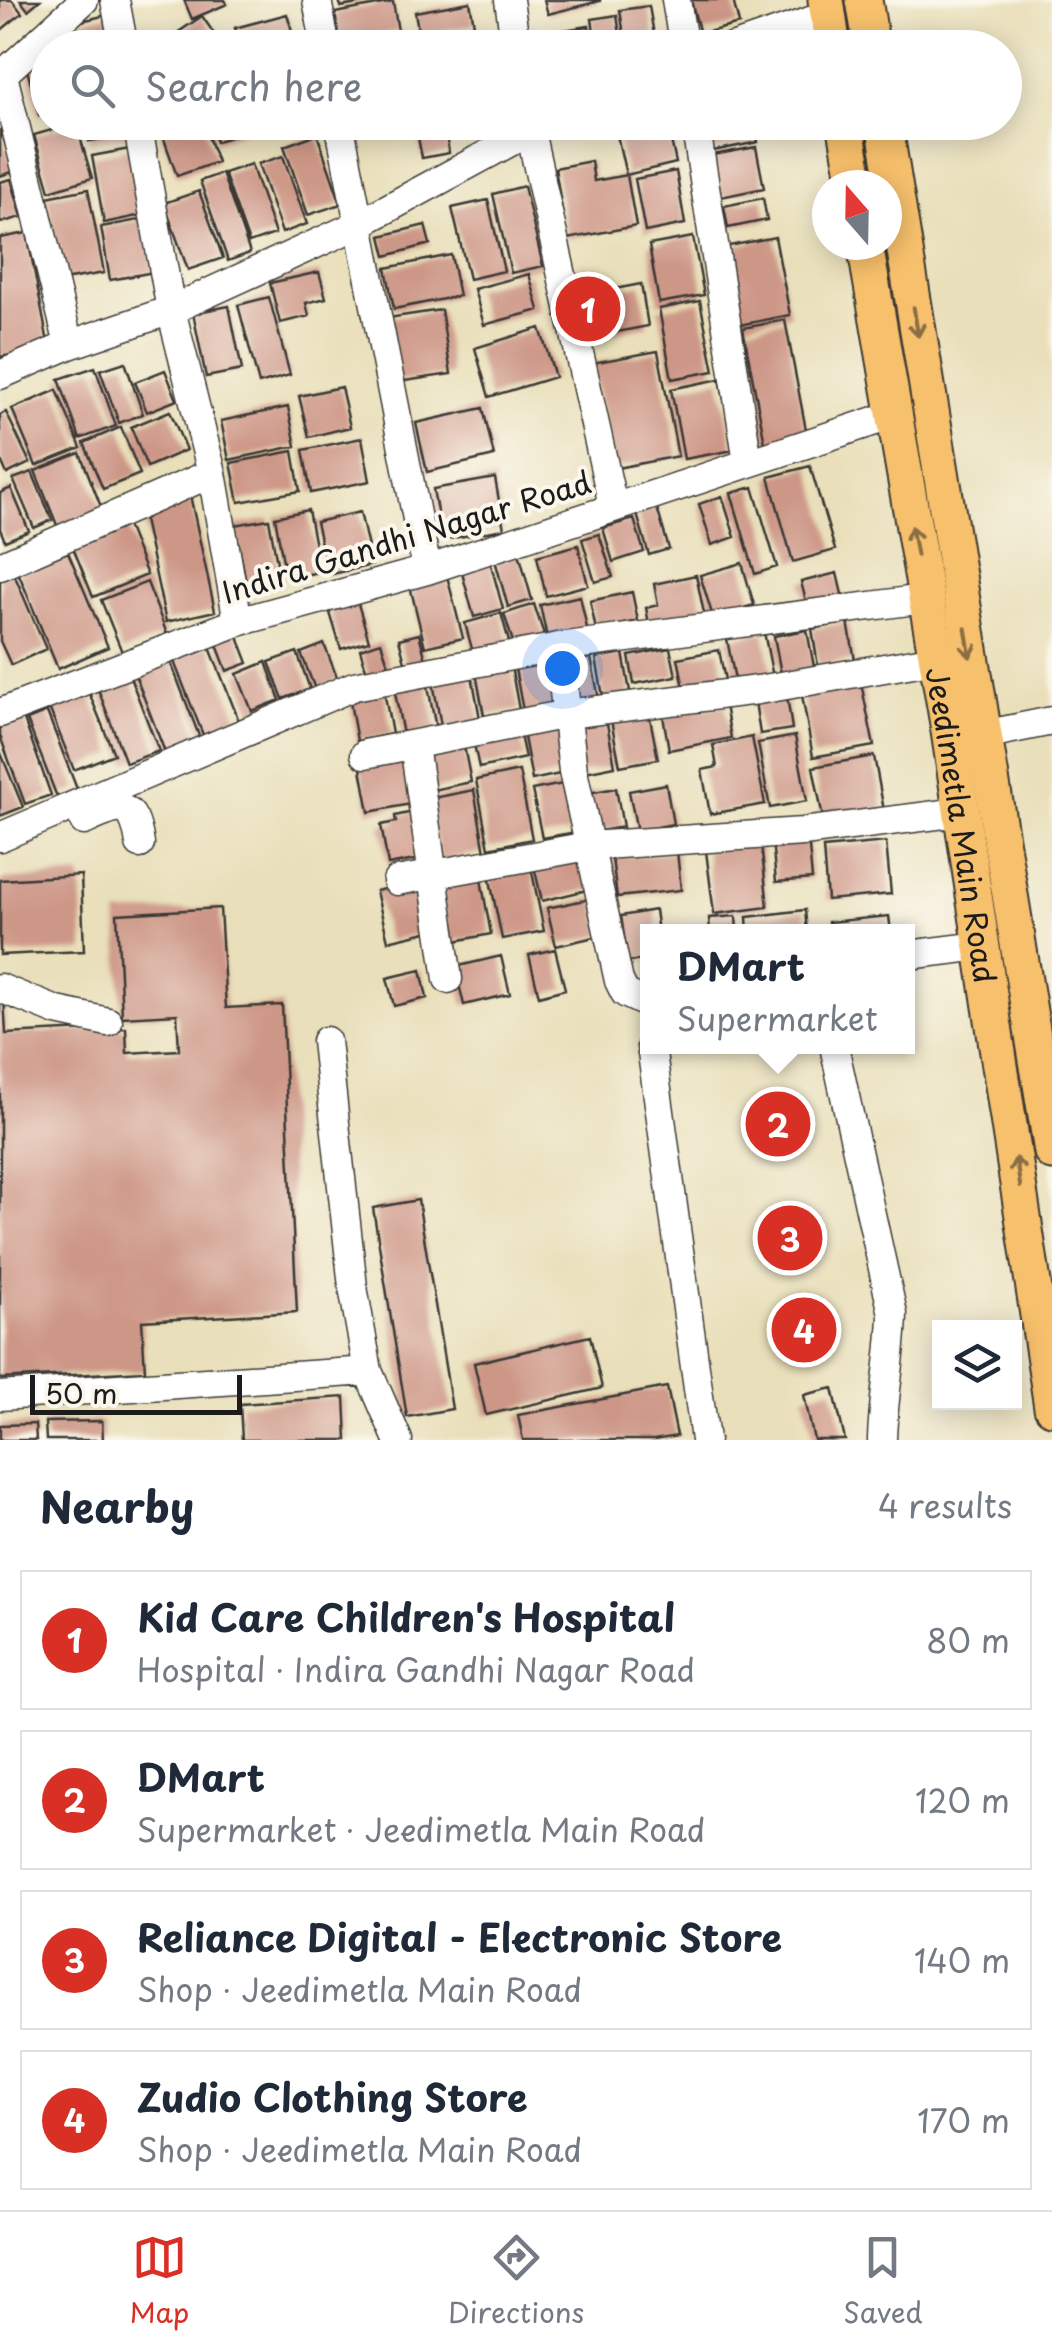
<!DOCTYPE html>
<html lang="en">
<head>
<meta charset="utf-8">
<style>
	body { margin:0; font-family:"Playpen Sans",sans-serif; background:#f2f2f3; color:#1f2937 }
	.controls { position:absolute; right:30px; bottom:30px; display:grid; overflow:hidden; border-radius:0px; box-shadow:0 5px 25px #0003 }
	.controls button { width:90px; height:90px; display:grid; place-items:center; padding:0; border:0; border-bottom:2px solid #e0e1e3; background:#fff; color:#1f2937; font:50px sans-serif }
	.compass { position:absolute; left:812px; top:170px; width:90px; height:90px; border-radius:50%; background:#fff; box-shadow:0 5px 25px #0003; rotate:340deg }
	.scale { position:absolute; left:30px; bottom:25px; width:212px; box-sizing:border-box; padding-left:10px; border:5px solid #1c1c1c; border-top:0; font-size:28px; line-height:35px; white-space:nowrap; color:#1c1c1c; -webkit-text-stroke:8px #fbf7ec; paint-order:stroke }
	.you { position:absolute; left:562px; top:668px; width:35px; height:35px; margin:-25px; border:8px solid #fff; border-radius:50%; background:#1a73e8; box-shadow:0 0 0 15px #1a73e833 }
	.badge { display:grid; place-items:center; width:65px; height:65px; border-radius:50%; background:#d93025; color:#fff; font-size:32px; font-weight:700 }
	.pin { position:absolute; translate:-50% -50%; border:5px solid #fff; box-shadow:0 2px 10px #0006 }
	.popup { position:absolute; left:640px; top:924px; width:275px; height:130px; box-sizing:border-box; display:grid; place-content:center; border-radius:0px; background:#fff; filter:drop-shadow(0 2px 8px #0005); font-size:32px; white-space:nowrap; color:#747a83 }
	.popup b { font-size:38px; color:#1f2937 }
	.popup::after { content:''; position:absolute; left:50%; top:100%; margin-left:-20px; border:20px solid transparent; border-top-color:#fff }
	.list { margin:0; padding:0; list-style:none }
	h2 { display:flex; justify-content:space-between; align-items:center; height:130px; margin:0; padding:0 40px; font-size:42px }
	h2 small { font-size:32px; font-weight:400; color:#747a83 }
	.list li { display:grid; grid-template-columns:65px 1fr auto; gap:30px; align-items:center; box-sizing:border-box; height:140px; margin:0 20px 20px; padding:0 20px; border:2px solid #e0e1e3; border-radius:0px }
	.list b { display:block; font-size:38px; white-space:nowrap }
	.list p { margin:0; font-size:32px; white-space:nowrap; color:#747a83 }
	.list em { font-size:32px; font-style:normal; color:#747a83 }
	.icon { flex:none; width:55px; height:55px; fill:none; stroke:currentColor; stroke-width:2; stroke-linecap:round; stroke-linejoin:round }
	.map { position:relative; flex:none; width:1052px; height:1440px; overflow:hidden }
	.search { position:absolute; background:#fff; box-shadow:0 5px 25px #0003; left:30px; right:30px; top:30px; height:110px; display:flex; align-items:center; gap:25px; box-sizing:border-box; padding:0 35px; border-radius:55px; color:#747a83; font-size:38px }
	.sheet { height:770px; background:#fff }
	nav { display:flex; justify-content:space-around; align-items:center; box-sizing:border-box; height:140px; border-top:2px solid #e0e1e3; background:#fff; font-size:28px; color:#747a83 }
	nav a { display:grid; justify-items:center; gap:5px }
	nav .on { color:#d93025 }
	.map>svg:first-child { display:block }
	.building { fill:#cd9787 }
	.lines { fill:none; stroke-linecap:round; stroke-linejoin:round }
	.minor-casing { stroke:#3b3934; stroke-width:31 }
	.major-casing { stroke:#3b3934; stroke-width:39 }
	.minor { stroke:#fff; stroke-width:28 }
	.major { stroke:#f7c06c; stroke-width:35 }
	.oneway { stroke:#8a6e44 }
	.labels { text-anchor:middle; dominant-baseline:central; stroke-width:8; stroke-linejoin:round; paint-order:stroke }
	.street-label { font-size:30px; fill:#1c1c1c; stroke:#fbf7ec }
</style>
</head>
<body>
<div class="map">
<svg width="1052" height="1440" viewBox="0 0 1052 1440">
	<rect width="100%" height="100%" fill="#fbf7ec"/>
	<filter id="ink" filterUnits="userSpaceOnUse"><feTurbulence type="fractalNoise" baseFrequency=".01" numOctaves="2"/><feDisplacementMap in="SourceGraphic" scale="20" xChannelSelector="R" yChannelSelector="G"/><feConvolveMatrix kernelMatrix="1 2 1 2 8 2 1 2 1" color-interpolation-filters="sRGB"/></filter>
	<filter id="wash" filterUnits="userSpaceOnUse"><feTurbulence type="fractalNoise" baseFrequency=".0048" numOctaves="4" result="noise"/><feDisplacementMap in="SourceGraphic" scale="40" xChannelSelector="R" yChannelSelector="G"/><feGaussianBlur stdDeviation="2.25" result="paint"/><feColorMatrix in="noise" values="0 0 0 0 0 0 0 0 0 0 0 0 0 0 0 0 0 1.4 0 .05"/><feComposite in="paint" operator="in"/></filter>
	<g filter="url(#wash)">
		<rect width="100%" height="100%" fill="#e9dfba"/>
		<g id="blocks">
			<path class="building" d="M0 0H12L22 13 0 31Z
				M20 0H40L28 10Z
				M184 0H225L227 4 192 19Z
				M339 0H367V2L341 7Z
				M544 0H600V1L548 14Z
				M691 0H733L739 24 700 34Z
				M393 2 398 31 340 43 335 13Z
				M470 2 474 25 419 35 415 12Z
				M649 6 656 46 626 48 620 10Z
				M111 14 119 48H75L69 24Z
				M287 14 297 48H240L235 28Z
				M617 15 622 48H596L592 19Z
				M202 16 224 48H167L164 42Z
				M589 26 592 48H534L532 35Z
				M466 32 469 48H423L422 40Z
				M48 60V113L39 115 26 66Z
				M86 122H132L134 135 89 141Z
				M158 122H203L217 162 177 176Z
				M209 122H255L257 127 216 142Z
				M415 122H444L449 153 422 158Z
				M445 122H472V124L446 129Z
				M614 122H667L676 163 626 175Z
				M708 122H754L758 142 713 151Z
				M76 123 92 178 50 191 34 135Z
				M0 129 15 171 0 176Z
				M317 134 341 204 308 215 284 146Z
				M756 147 764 188 721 197 713 155Z
				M135 148 147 214 104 223 92 156Z
				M283 156 307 224 282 233 258 164Z
				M591 161 594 181 627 175 636 226 567 239 555 168Z
				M251 164 275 234 249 243 224 173Z
				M676 171 685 224 645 232 635 179Z
				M222 173 250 253 228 261 200 181Z
				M11 179 22 217 0 223V182Z
				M524 186 543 266 511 273 493 194Z
				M88 189 104 273 63 280 47 197Z
				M199 191 223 258 188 270 164 203Z
				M763 198 767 220 728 228 724 206Z
				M488 200 504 271 469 279 452 208Z
				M144 219 154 272 110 280 101 227Z
				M425 225 430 244 386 256 381 236Z
				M27 233 49 348 0 357V238Z
				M693 237 704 295 659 303 649 245Z
				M775 237 790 315 739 325 724 247Z
				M451 255 459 296 394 309 386 268Z
				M319 272 326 298 306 303 309 316 280 323 270 283Z
				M529 274 539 310 484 325 474 289Z
				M641 284 648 326 586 338 578 296Z
				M269 297 290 375 259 384 238 305Z
				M700 301 714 371 672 379 659 309Z
				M229 306 242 370 206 377 193 313Z
				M441 310 451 374 398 382 388 318Z
				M785 320 807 435 765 443 743 328Z
				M540 328 555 377 489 397 475 348Z
				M658 351 678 456 612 469 592 363Z
				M125 362 143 414 119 423 100 370Z
				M95 367 116 426 80 439 59 379Z
				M165 370 177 400 147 412 135 382Z
				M720 379 734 450 684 459 671 389Z
				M341 387 350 427 309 437 299 396Z
				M57 390 81 448 36 466 12 409Z
				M288 407 296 446 229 460 221 421Z
				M483 408 494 456 427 472 416 423Z
				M170 411 186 450 147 467 131 427Z
				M6 412 30 463 7 474 0 458V415Z
				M121 427 140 474 103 489 84 443Z
				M362 438 370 481 311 493 303 450Z
				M293 451 300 491 239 502 231 463Z
				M80 453 105 517 61 535 35 471Z
				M810 466 835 550 793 562 769 477Z
				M32 472 52 520 34 528 13 479Z
				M495 478 504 529 442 540 433 489Z
				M753 487 777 567 755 574 731 493Z
				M11 488 29 531 5 541 0 529V493Z
				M190 495 215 611 166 622 141 506Z
				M722 496 735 537 712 545 699 504Z
				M657 508 669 549 649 555 637 514Z
				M308 510 320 572 286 578 275 517Z
				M360 512 372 565 328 575 316 522Z
				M269 519 281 585 248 592 235 525Z
				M634 519 644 552 613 562 603 528Z
				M126 523 147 575 93 597 72 545Z
				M599 534 613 577 595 582 582 539Z
				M578 545 588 585 546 596 537 556Z
				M68 552 108 647 58 669 18 572Z
				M519 553 532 600 508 607 495 560Z
				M490 561 503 609 474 617 461 569Z
				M742 563 754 605 713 617 700 575Z
				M11 567 46 649 11 665 0 641V571Z
				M837 573 844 603 809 612 801 582Z
				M696 575 706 623 651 634 646 608 658 605 654 584Z
				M447 576 463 638 425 647 410 586Z
				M147 582 167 634 122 652 101 600Z
				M632 592 638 621 596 630 590 601Z
				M580 596 588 633 548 642 540 605Z
				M356 597 369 641 341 649 328 606Z
				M534 604 544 635 514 645 504 614Z
				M501 613 511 649 475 660 465 623Z
				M848 622 855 660 818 666 812 629Z
				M235 629 248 663 227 671 214 637Z
				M807 630 815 672 782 679 774 636Z
				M764 632 773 677 736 685 727 639Z
				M419 634 428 668 408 673 399 639Z
				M381 642 391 672 369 679 360 649Z
				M324 644 338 680 315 689 301 653Z
				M209 645 243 731 207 745 173 659Z
				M670 648 676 676 634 684 629 656Z
				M719 650 725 680 684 688 678 658Z
				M297 652 310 689 283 699 269 662Z
				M623 653 631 697 604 702 596 658Z
				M555 655 565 708 524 716 514 663Z
				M169 658 203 746 168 760 134 672Z
				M591 658 600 704 578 708 569 662Z
				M266 662 280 700 252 711 237 674Z
				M511 666 519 710 484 716 476 673Z
				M471 670 481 724 442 731 432 677Z
				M130 677 159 751 126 763 98 689Z
				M427 681 437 734 404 740 394 687Z
				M861 683 874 746 813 757 802 695Z
				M383 685 392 734 357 741 348 691Z
				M88 690 114 754 74 770 48 705Z
				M786 690 792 729 760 734 754 695Z
				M725 705 731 738 669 750 663 716Z
				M648 708 658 759 620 766 610 715Z
				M47 712 77 789 57 797 27 720Z
				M605 713 615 766 580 773 570 720Z
				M22 714 51 795 25 804 0 736V723Z
				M559 719 569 772 532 780 522 726Z
				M519 730 525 758 479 768 473 739Z
				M795 736 807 801 770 808 758 743Z
				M752 737 765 804 710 814 702 770 717 767 713 745Z
				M463 741 471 782 428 791 420 749Z
				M411 748 421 802 369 812 359 758Z
				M0 751 23 807 0 816Z
				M874 756 885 816 825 828 813 767Z
				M519 771 532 839 489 848 476 780Z
				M573 782 582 831 542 838 532 790Z
				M666 784 673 824 637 831 629 791Z
				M616 788 623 827 590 833 583 794Z
				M474 790 485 852 440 861 428 799Z
				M417 811 425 858 388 865 381 825 396 822 395 816Z
				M808 836 812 879 776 882 772 840Z
				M886 842 891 894 827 900 823 848Z
				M761 844 768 907 714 914 706 851Z
				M677 851 681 890 617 897 612 858Z
				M583 854 591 889 542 901 534 866Z
				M530 862 544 931 502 939 488 870Z
				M480 874 491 934 450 942 438 882Z
				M81 875 84 951 0 955V880Z
				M424 879 435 930 388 941 376 891Z
				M594 898 603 935 556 946 547 908Z
				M220 908 226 1008 282 1005 297 1312 142 1321 145 1371 0 1379V998H4L6 1034 126 1028 127 1053 179 1050 177 1014 122 1017 117 914Z
				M655 910 658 932H648V959L628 962 621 916Z
				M805 910 807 932H748L747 917Z
				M736 916 737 932H710L709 918Z
				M889 916 891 932H829L828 922Z
				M555 949 565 989 539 996 529 955Z
				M501 956 510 994 464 1005 455 967Z
				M421 970 427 998 394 1006 387 978Z
				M418 1200 452 1409 407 1417 373 1208Z
				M590 1336 602 1388 486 1415 474 1363Z
				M667 1387 677 1436 654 1440H523L518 1415Z
				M833 1388 845 1440H814L804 1395Z
				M345 1397 347 1440H242L240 1404Z
				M102 1421 103 1440H46L45 1422Z
				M35 1424 36 1440H0V1425Z"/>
		</g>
	</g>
	<g filter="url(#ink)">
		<use href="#blocks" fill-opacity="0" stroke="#3b3934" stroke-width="2.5"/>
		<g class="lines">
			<g class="minor-casing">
				<path id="minor" d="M115 0 124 48
					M317 0 326 48
					M509 0 516 48
					M676 0 684 48
					M732 48 828 15
					M3 75 69 345
					M0 77 84 0
					M137 122 171 310 212 473 238 622
					M339 122 427 570
					M528 122 613 506
					M695 122 748 462
					M0 375 69 345 171 310 357 225 547 122
					M0 566 212 473
					M559 647 573 771 619 981 625 993 646 1003
					M0 713 238 622 427 570 893 415
					M983 735 1052 721
					M414 745 448 979
					M365 754 567 714 758 690 936 659
					M84 821C120 805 133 798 140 844
					M0 837 354 686 559 647 924 599
					M397 881 588 846 803 832 960 812
					M908 955 981 946
					M0 988 57 1011 108 1022
					M651 1046 705 1440
					M834 1046 893 1314C892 1357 883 1397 882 1440
					M368 1371 398 1440
					M0 1396 368 1371 353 1287 326 1041"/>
			</g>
			<g class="major-casing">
				<g id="major">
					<path d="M826 0 833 48"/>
					<path d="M864 0 872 48"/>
					<path d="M845 122 856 185"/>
					<path d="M884 122 1052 1152"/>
					<path id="s1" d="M865 245 947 718 1052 1407"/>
				</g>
			</g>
			<use href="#minor" class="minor"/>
			<use href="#major" class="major"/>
		</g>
		<defs><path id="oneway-shaft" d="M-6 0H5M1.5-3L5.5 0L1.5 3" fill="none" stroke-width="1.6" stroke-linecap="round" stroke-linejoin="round" transform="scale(2.5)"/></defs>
		<g class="oneway">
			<use href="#oneway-shaft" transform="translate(916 322) rotate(81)"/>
			<use href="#oneway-shaft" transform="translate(914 541) rotate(-100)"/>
			<use href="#oneway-shaft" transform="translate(968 643) rotate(81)"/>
			<use href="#oneway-shaft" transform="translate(1018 1172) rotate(-99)"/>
		</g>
	</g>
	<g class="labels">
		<g class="street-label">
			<text transform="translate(406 536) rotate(-17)">Indira Gandhi Nagar Road</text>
			<text stroke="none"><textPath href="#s1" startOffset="588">Jeedimetla Main Road</textPath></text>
		</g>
	</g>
</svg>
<div class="controls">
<button><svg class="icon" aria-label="layers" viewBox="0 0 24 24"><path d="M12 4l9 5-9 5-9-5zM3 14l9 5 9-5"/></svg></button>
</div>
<svg class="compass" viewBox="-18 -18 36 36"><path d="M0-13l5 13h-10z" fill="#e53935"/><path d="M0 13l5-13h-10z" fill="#747a83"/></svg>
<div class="scale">50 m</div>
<div class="you"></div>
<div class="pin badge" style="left:588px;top:309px">1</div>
<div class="pin badge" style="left:778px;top:1124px">2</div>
<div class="popup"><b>DMart</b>Supermarket</div>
<div class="pin badge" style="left:790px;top:1238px">3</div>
<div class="pin badge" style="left:804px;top:1330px">4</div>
<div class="search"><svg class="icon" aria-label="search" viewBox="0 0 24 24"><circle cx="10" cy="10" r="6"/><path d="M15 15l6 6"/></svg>Search here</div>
</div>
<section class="sheet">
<h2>Nearby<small>4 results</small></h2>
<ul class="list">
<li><span class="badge">1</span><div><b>Kid Care Children's Hospital</b><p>Hospital · Indira Gandhi Nagar Road</p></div><em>80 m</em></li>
<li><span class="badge">2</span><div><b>DMart</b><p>Supermarket · Jeedimetla Main Road</p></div><em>120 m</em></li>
<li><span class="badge">3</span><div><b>Reliance Digital - Electronic Store</b><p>Shop · Jeedimetla Main Road</p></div><em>140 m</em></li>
<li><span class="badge">4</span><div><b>Zudio Clothing Store</b><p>Shop · Jeedimetla Main Road</p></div><em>170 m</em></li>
</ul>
</section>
<nav>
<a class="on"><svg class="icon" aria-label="map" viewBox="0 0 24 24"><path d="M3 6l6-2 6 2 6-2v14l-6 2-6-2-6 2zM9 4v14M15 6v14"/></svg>Map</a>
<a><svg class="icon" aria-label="directions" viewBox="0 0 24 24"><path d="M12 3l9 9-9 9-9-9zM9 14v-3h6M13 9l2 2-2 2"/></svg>Directions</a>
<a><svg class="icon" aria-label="saved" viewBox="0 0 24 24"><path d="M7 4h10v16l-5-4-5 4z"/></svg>Saved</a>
</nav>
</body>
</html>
